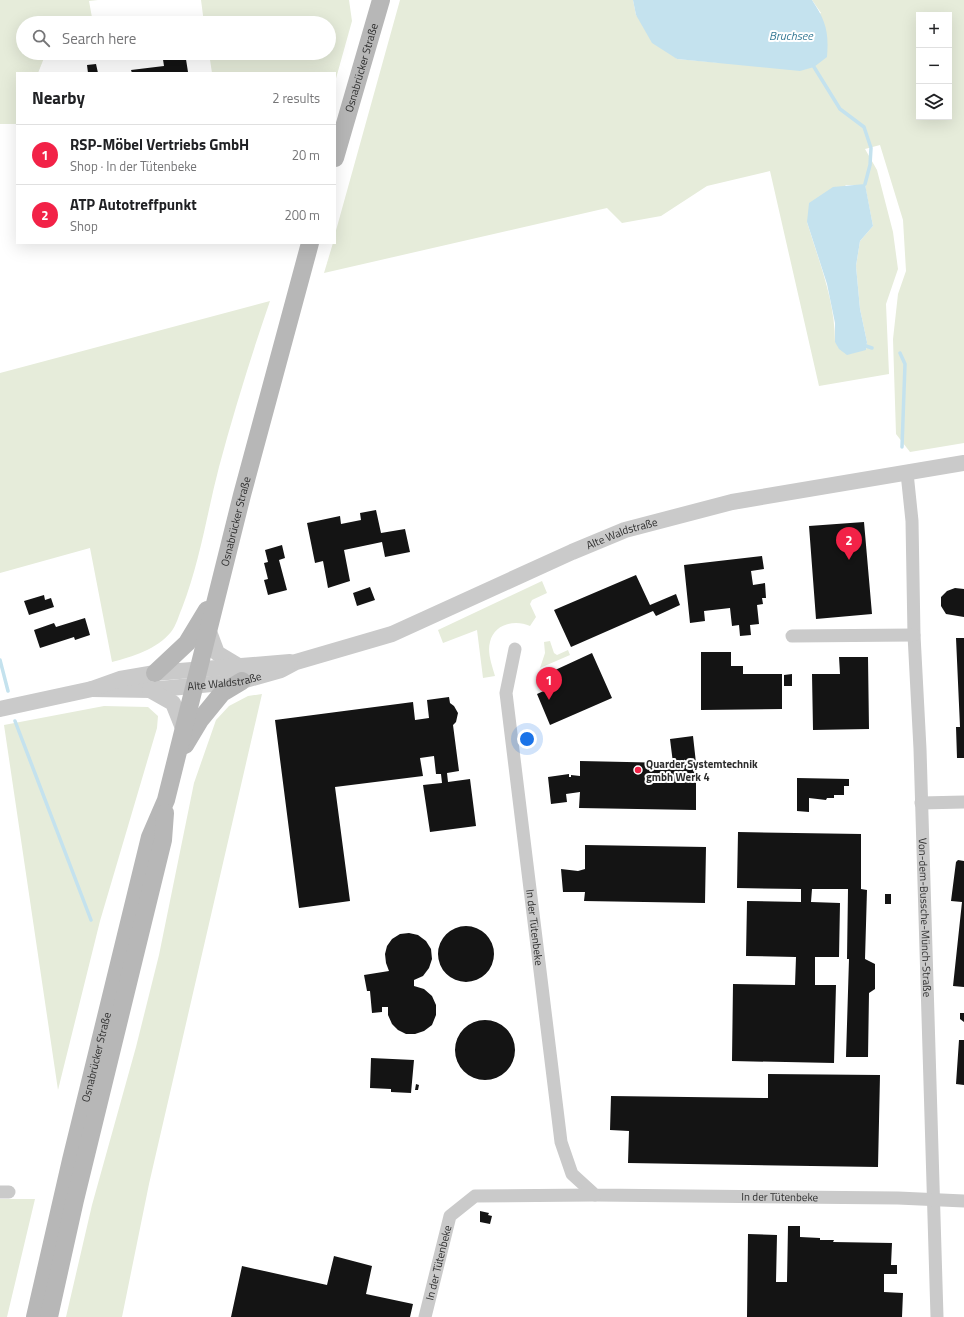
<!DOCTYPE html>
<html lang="en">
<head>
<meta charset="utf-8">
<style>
	body { margin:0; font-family:"Titillium Web",sans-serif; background:#f2f2f2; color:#202124 }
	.controls { position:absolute; right:12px; top:12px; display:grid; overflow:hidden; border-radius:0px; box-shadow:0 4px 16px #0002 }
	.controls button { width:36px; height:36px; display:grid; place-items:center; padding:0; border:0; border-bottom:1px solid #e0e0e0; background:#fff; color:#202124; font:20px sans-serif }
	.you { position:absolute; left:527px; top:739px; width:14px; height:14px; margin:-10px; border:3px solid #fff; border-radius:50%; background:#1a73e8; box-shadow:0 0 0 6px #1a73e833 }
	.badge { display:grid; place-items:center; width:26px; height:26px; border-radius:50%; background:#f22247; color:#fff; font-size:13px; font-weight:700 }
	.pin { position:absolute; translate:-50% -33px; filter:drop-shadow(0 1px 2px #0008) }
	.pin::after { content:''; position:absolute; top:21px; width:14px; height:12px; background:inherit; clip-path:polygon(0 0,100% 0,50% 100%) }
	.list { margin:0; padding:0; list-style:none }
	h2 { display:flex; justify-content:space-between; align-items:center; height:52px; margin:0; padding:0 16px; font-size:17px }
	h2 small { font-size:13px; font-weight:400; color:#757577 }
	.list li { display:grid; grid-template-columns:26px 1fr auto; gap:12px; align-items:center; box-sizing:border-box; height:60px; padding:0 16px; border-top:1px solid #e0e0e0 }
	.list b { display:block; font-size:15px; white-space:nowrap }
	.list p { margin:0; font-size:13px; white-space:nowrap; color:#757577 }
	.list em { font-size:13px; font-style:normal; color:#757577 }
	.icon { flex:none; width:22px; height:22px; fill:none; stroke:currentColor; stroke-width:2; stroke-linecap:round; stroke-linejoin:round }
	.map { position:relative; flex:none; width:964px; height:1317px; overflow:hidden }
	.search { position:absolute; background:#fff; box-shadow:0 4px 16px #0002; left:16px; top:16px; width:320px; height:44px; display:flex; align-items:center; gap:10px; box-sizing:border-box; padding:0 14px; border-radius:22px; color:#757577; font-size:15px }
	.panel { position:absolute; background:#fff; box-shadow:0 4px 16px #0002; left:16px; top:72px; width:320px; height:172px; border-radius:0px }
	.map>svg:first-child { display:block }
	.green { fill:#e6ecda; fill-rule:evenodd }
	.water { fill:#c4e2ee }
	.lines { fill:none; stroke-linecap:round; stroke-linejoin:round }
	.stream { stroke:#c4e2ee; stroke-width:3.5 }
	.building { fill:#141414 }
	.minor { stroke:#cacaca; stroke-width:13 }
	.tertiary { stroke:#cacaca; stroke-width:16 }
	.secondary { stroke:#b7b7b7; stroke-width:18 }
	.poi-dot { fill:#f22247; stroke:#fff; stroke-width:1.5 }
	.labels { text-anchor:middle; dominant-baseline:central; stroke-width:4; stroke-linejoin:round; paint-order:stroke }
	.street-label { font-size:11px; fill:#2d2d2d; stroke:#fff }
	.poi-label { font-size:11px; font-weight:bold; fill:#2d2d2d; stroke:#fff; text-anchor:start }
	.water-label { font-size:12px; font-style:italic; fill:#367a95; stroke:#fff }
</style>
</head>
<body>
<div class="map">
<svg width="964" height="1317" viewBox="0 0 964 1317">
	<rect width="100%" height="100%" fill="#fff"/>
	<path class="green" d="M0 0H98L89 1 93 23H23V53H46L38 73H17V124H0Z
		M201 0H349L352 21 335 82V73H212L209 53H329V23H204Z
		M400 0H633L636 15 677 59 722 63 821 13 812 0H964V443L910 452 896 434 893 339 898 294 906 271 903 220 880 145 865 149 877 170 893 232 898 269 886 304 889 374 819 386 770 171 707 186 661 216 622 223 607 208 324 273 333 243H335V234ZM919 15H949V117H919ZM846 185H865L873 226 860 241 856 266 860 309 867 342 866 350 835 342C835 300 819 262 807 222Z
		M270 301C251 356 234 411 219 467 207 513 200 562 182 608 179 615 176 626 171 632 157 649 132 657 112 662L90 548 0 573V373Z
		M542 581 547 593 532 600 530 604 536 617 530 626C515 619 494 624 490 642 487 653 492 665 495 676L483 678 477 630 443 643 438 630Z
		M550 641 554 653 557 655 568 650 570 655 540 668 545 653 544 642Z
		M262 694 149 1184 122 1317H66L92 1205 136 1047 159 955 194 783 216 720 229 706 248 696Z
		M104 706 148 707 158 716 157 728 100 921 58 1090 4 725Z
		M0 1199H35L7 1317H0Z"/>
	<path class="water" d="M633 0H812C826 21 829 32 827 57L814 67 800 71 677 59 652 43 636 15Z
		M865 184 873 226 860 241 856 266 860 309 867 342 866 350 847 355 839 349 835 342V323L827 284 807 222 809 203 833 187Z"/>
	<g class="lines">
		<path class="stream" d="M814 67 840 109 864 127 871 148 870 165 865 184
			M866 346 872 348
			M900 353 905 364 902 447
			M0 660 8 691
			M15 721 91 920"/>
	</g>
	<path class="building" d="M162 53H185L188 72 132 73 131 70 164 66Z
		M96 64 98 73H88L87 65Z
		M376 510 381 533 405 529 410 552 385 557 382 542 344 550 350 581 328 588 323 561 315 563 307 523 340 516 341 524 361 520 360 513Z
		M864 522 872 614 816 619 809 526Z
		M282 545 285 558 279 560 287 590 268 595 264 580 268 579 264 563 268 562 265 550Z
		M762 556 764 569 751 571 753 585 765 583 766 598H762L763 604 757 605 759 624 750 625 751 635 740 636 739 625 732 626 730 608 704 611 705 621 690 623 684 565Z
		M636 575 650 605 676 594 680 605 656 616 653 611 571 647 554 610Z
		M370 587 375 600 357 606 353 593Z
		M955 588 964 589V617L946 614 941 606V597L947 591Z
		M44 595 45 600 51 598 54 607 29 615 24 601Z
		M85 618 90 635 75 640 74 637 40 648 34 630 54 623 56 627Z
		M956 638H964V758H957L956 727H960Z
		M701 652H731V666H743V674H782V709L701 710Z
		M592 653 612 698 550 725 537 694 559 684 553 671Z
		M839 657H868L869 729 813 730 812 674H840Z
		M792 674V686H784V675Z
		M449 697 450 703 454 706 458 713 456 722 453 725 459 771 447 773 448 782 470 779 476 826 430 832 423 785 442 783 441 774H436L434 756 420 758 423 776 335 787 350 901 299 908 275 720 413 702 415 720 429 718 427 700Z
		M693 736 696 763V810L579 808 580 792 566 794 567 802 551 804 548 777 569 774V777H571V775L580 776V761L673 763 670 739Z
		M797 778 849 779V786H844V795H834V798H827L826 800 809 798V812L797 811Z
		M738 832 861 834V889L867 890 865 959 875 964V989L869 993 868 1057H846L849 959H847L848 889H812L811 902 840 903 839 957H815V985H836L834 1063 732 1061 733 984 795 985 796 957 746 956 747 901 801 902V889L737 888Z
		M585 845 706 847 705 903 584 901 585 892H563L561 869 578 871 585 869Z
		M958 860 964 861V987L953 986 962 902 951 901 956 862Z
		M885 894H891V904H885Z
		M438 954a28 28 0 1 1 56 0a28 28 0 1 1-56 0Z
		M409 933 418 935 426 941 431 949 432 959 429 968 423 976 414 980V986L424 989 432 996 436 1005V1015L432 1025 424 1031 415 1034H406L398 1030 392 1024 388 1015V1007H382V1012L372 1013 370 991H367L364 975 389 971 386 963 385 954 387 946 392 939 400 934Z
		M960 1013H964V1022L960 1019Z
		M455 1050a30 30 0 1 1 60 0a30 30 0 1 1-60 0Z
		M959 1040H964V1085L956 1084Z
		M371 1058 414 1060 411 1093 391 1092V1089L370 1088Z
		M768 1074 880 1075 878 1167 628 1163 629 1131 610 1130 611 1096 768 1098Z
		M416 1084 419 1085 418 1090H415Z
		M480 1211 489 1213 488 1215 492 1216 490 1224 480 1222Z
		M788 1226H800V1237L820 1238V1240H834L833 1242 892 1243 891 1265H897V1274H884V1292L903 1293 902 1317H747L748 1234 777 1235 776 1282H787Z
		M334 1256 372 1266 366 1294 413 1304 410 1317H231L242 1266 327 1285Z"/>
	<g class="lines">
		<g class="minor">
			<path id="s1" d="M907 473 912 521 914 635 920 749 937 1317"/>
			<path d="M792 636 914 635"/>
			<path id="s2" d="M515 649 506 693 561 1142 572 1174 595 1195 898 1198 964 1201"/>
			<path d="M921 803 964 802"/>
			<path d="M0 1192H9"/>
			<path id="s3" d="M425 1317 450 1216 475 1196 595 1195"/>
		</g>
		<g class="tertiary">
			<path d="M208 629 217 653 237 665"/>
			<path id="s4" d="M92 689 150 690 242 681 281 670 296 662 392 634 572 552 625 530 732 502 964 463"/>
			<path d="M150 690 173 703 183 728"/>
			<path d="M0 709 92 689 120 679 155 673 290 662"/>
		</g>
		<g class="secondary">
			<path id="s5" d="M335 158 381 0"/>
			<path d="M155 673 187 643 207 610"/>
			<path d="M185 745 200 720 222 693 242 681"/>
			<path id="s6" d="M35 1317 71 1160 150 837 166 800 242 495 310 243"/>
			<path d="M49 1317 75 1200 163 840 165 813"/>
		</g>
	</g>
	<circle class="poi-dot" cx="638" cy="770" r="4"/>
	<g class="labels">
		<g class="street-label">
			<text stroke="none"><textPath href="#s5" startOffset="94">Osnabrücker Straße</textPath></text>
			<text stroke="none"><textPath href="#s6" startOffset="821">Osnabrücker Straße</textPath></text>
			<text stroke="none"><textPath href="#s4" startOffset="559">Alte Waldstraße</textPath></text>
			<text stroke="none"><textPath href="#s4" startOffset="133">Alte Waldstraße</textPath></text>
			<text stroke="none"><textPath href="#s1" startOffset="445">Von-dem-Bussche-Münch-Straße</textPath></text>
			<text stroke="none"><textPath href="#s2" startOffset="281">In der Tütenbeke</textPath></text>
			<text stroke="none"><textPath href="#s6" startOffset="267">Osnabrücker Straße</textPath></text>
			<text stroke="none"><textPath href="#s2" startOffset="747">In der Tütenbeke</textPath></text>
			<text stroke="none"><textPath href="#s3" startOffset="56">In der Tütenbeke</textPath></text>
		</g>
		<g class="poi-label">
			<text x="646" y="764">Quarder Systemtechnik<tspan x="646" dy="13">gmbh Werk 4</tspan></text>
		</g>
		<g class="water-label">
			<text x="791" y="35">Bruchsee</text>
		</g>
	</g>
</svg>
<div class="controls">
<button>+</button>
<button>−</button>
<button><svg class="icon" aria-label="layers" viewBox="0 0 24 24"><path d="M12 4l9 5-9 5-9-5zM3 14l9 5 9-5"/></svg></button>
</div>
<div class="you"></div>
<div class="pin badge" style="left:549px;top:700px">1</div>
<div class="pin badge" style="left:849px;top:560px">2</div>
<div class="search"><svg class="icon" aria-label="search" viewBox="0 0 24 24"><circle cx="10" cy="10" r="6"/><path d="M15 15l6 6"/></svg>Search here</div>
<section class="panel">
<h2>Nearby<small>2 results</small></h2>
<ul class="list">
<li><span class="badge">1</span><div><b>RSP-Möbel Vertriebs GmbH</b><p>Shop · In der Tütenbeke</p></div><em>20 m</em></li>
<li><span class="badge">2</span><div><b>ATP Autotreffpunkt</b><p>Shop</p></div><em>200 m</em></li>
</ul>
</section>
</div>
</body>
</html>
